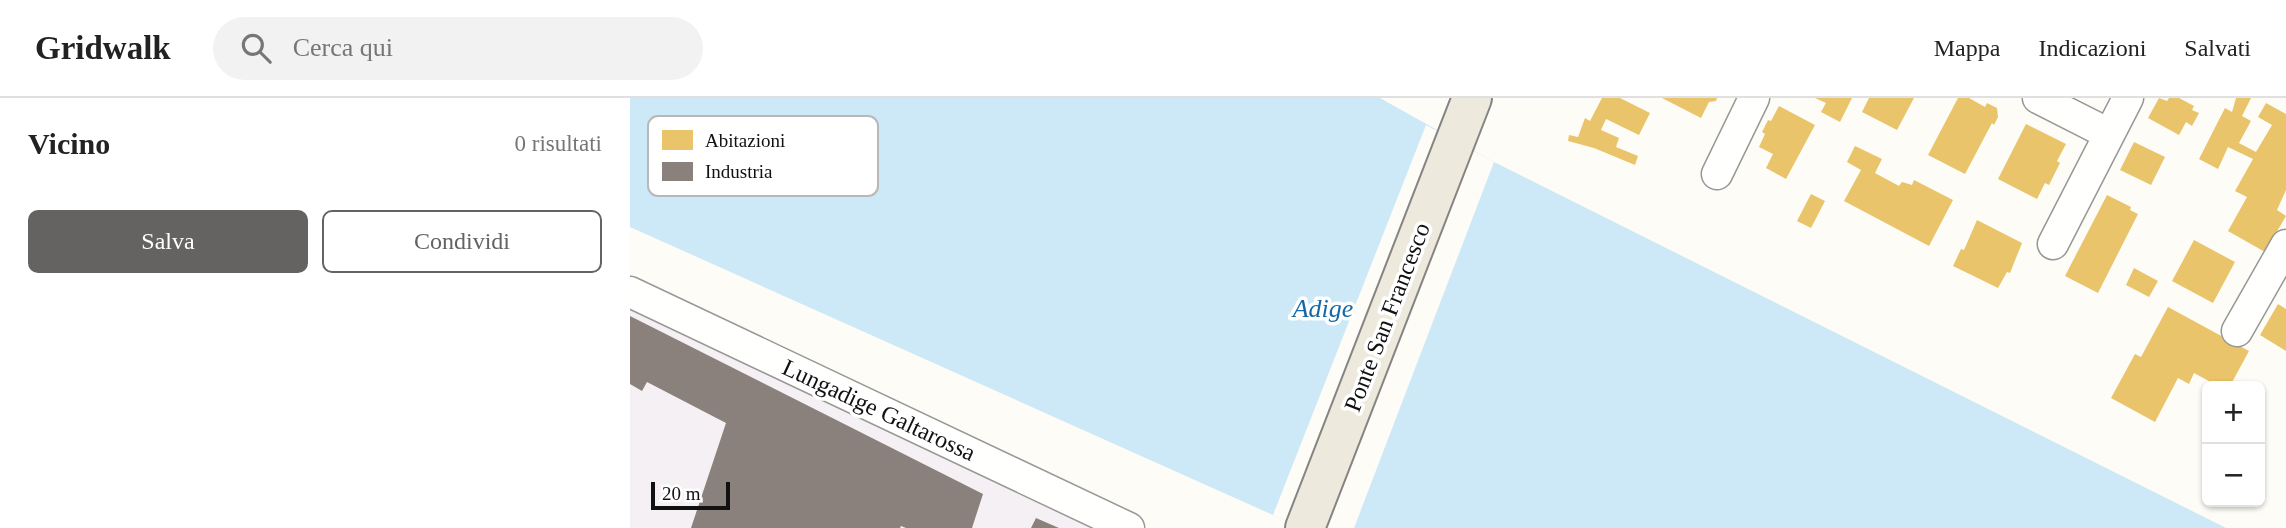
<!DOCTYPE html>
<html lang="it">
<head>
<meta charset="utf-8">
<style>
	body { margin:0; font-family:Georgia,serif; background:#f2f2f2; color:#222 }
	.controls { position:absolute; right:21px; bottom:21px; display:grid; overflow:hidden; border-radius:10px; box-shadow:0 2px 5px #0004 }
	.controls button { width:63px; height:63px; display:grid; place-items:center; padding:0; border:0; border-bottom:2px solid #e0e0e0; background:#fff; color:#222; font:35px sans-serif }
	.scale { position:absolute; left:21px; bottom:18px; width:79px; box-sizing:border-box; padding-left:7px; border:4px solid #111; border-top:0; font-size:19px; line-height:24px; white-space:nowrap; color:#111; -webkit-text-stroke:5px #fff; paint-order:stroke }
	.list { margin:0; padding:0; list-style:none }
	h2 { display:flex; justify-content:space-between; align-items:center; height:91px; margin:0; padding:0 28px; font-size:30px }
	h2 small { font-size:23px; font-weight:400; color:#767676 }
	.actions { display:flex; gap:14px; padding:21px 28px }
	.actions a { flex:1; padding:16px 0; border:2px solid #646362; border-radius:10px; text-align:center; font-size:24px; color:#646362 }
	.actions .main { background:#646362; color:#fff }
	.icon { flex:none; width:38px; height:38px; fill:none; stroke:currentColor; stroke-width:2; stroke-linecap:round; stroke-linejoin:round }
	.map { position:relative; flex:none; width:1656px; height:430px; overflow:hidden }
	header { display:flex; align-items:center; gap:42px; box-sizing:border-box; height:98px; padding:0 35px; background:#fff; border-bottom:2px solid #e0e0e0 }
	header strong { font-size:33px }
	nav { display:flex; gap:38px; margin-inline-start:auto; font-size:24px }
	.search { width:490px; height:63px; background:#f2f2f2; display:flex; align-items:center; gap:18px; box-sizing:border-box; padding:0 24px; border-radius:38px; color:#767676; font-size:26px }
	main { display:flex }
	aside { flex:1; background:#fff }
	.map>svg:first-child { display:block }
	.industrial { fill:#f5f0f3 }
	.water { fill:#cde8f7 }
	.pier { fill:#fdfcf7 }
	.homes { fill:#e9c46a }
	.industry { fill:#8a817c }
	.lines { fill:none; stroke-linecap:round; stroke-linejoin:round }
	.minor-casing { stroke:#979795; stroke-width:33 }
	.primary-casing { stroke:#858482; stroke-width:42 }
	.minor { stroke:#fffffe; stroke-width:30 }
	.primary { stroke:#ede9dc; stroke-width:38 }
	.labels { text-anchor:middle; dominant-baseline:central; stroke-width:7; stroke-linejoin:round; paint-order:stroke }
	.street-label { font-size:24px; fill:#111; stroke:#fff }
	.water-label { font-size:26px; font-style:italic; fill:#1768a6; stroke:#fff }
	.key { fill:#fff; stroke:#b8b8b8; stroke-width:2 }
	.key-label { font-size:19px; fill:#111 }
</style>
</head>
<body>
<header>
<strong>Gridwalk</strong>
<div class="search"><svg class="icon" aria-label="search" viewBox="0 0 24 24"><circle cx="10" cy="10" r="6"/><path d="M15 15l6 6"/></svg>Cerca qui</div>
<nav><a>Mappa</a><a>Indicazioni</a><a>Salvati</a></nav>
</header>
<main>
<aside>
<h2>Vicino<small>0 risultati</small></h2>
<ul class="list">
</ul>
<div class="actions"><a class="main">Salva</a><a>Condividi</a></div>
</aside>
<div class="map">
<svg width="1656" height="430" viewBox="0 0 1656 430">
	<rect width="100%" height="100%" fill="#fdfcf7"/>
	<path class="industrial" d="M0 202 500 430H0Z"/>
	<path class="water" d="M0 0H750L864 64 1596 430H672L0 129Z"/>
	<path class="pier" d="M796 27 864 64 724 430H672L643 417Z"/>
	<path class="homes" d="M972 0H990L1020 15 1009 37 976 21 971 32 989 40 986 49 1008 58 1005 67 964 50 938 43 939 37 948 39 955 20 960 23Z
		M1032 0H1087L1086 3 1079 4 1071 20Z
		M1185 0H1222L1210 24 1191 14 1196 5Z
		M1239 0H1284L1267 32 1232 14Z
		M1328 0H1339L1355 9 1357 5 1367 10 1368 19 1364 27 1362 25 1335 76 1298 57Z
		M1529 0 1537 3 1539 0H1549L1564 8 1562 12 1569 15 1562 28 1556 24 1549 37 1518 20Z
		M1606 0H1621L1612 18 1621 23 1609 45 1626 54 1642 27 1628 19 1636 5 1656 16V92L1647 112 1656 118 1635 154 1598 133 1617 99 1605 93 1623 61 1598 49 1588 71 1569 61 1595 10 1602 14Z
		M1149 8 1185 27 1156 81 1136 70 1143 56 1129 49 1135 36 1132 34 1138 22 1141 23Z
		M1396 26 1436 46 1427 63 1430 65 1419 87 1415 85 1407 101 1368 81Z
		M1504 44 1535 59 1521 87 1490 72Z
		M1225 48 1252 61 1245 75 1269 88 1272 84 1282 87 1284 82 1323 102 1299 148 1214 103 1231 72 1217 64Z
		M1181 96 1195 103 1181 130 1167 123Z
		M1477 97 1501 109 1500 112 1508 116 1468 195 1435 178Z
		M1347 122 1392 145 1380 175 1377 174 1368 190 1323 168 1331 151 1334 152Z
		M1564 142 1605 164 1583 205 1542 183Z
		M1504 170 1528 183 1519 199 1496 187Z
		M1648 206 1656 211V253L1630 237Z
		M1538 209 1619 253 1600 288H1588L1564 275 1559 286 1548 280 1525 324 1481 300 1505 256 1511 259Z"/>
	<path class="industry" d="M0 218 353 396 342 430H276L271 428 270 430H61L96 325 17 284 12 293 0 286Z
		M406 420 429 430H401Z"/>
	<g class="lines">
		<g class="minor-casing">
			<path id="minor" d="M1408 0 1479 36
				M1087 76 1124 0
				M1423 146 1498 0
				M0 194 499 430
				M1607 233 1656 147"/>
		</g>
		<g class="primary-casing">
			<path id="primary" d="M675 430 842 0"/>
		</g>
		<use href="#minor" class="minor"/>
		<use href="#primary" class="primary"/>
	</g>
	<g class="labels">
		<g class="street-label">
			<text transform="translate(757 219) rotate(-69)">Ponte San Francesco</text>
			<text transform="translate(249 312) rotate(25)">Lungadige Galtarossa</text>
		</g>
		<g class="water-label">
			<text x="693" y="210">Adige</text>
		</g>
	</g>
	<rect x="18" y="18" width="230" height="80" rx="10" class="key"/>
	<rect x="32" y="32" width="31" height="20" fill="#e9c46a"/>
	<rect x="32" y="64" width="31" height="19" fill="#8a817c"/>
	<g class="key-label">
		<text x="75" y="49">Abitazioni</text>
		<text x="75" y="80">Industria</text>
	</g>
</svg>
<div class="controls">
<button>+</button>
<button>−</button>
</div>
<div class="scale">20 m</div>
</div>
</main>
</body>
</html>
